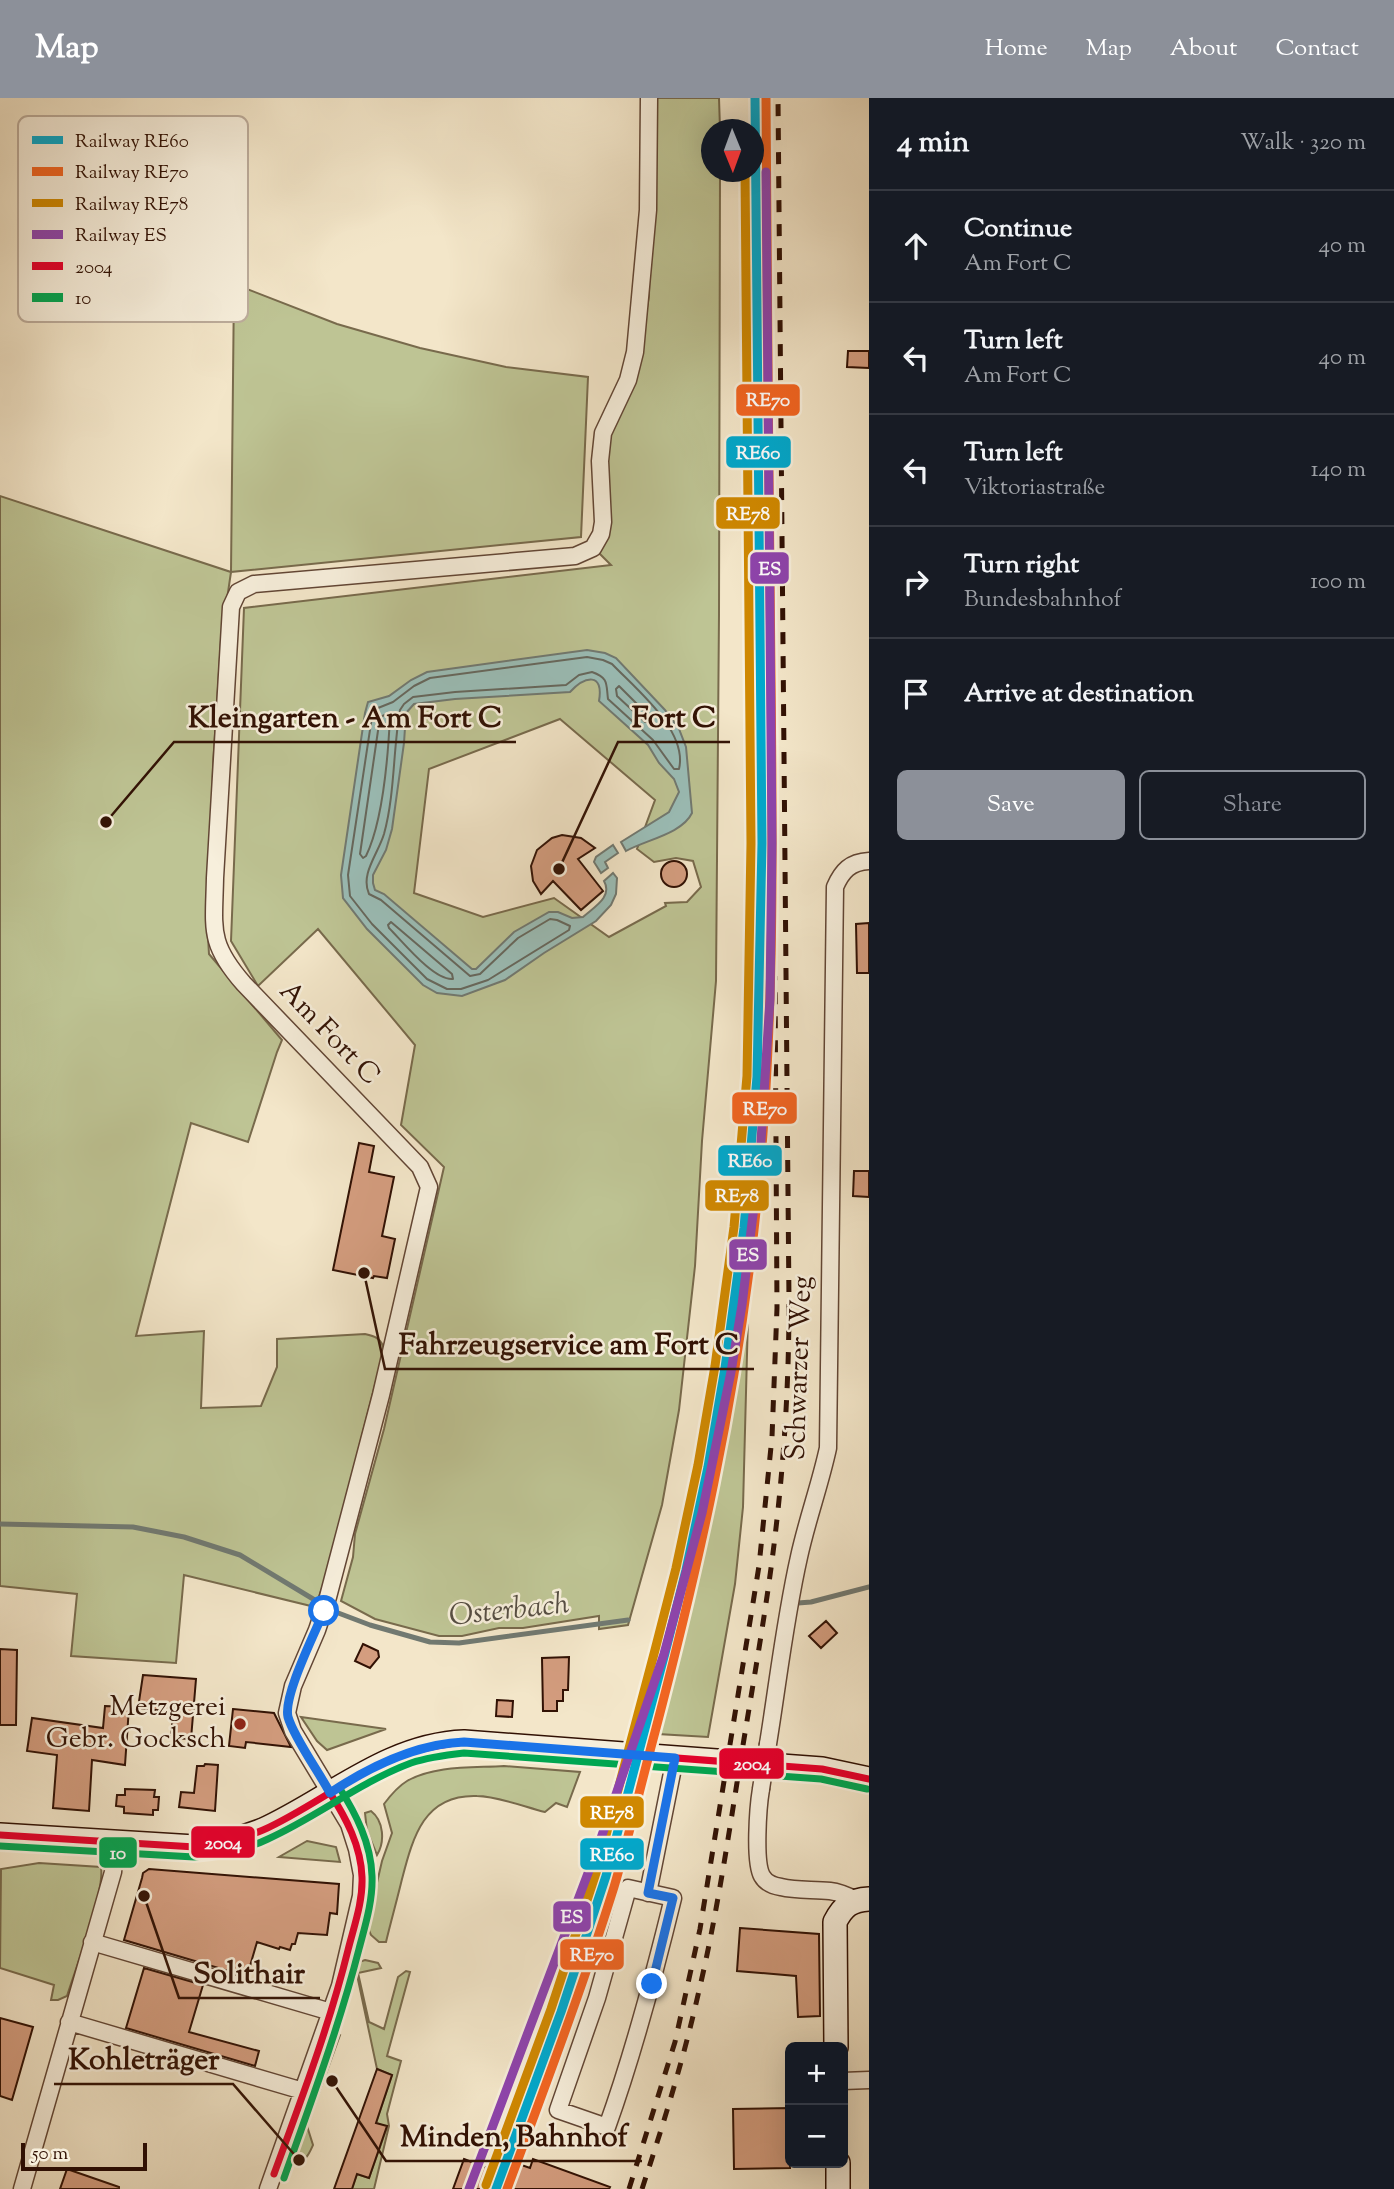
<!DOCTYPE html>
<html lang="en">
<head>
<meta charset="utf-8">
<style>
	body { margin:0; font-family:"Sorts Mill Goudy",serif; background:#242831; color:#f1f3f6 }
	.controls { position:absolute; right:21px; bottom:21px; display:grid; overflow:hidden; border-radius:10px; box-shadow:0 7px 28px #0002 }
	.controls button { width:63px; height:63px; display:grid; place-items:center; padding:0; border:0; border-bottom:2px solid #363941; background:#171b24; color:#f1f3f6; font:35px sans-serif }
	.compass { position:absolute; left:701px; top:21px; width:63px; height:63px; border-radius:50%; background:#171b24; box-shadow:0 7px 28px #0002; rotate:179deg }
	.scale { position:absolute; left:21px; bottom:18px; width:126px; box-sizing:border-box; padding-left:7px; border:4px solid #311104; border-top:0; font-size:19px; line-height:24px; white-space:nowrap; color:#311104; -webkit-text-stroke:5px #f7efdc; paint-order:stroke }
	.stop { position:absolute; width:21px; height:21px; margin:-16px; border:5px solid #1a73e8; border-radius:50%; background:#fff }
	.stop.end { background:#1a73e8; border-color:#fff; box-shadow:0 2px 7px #0008 }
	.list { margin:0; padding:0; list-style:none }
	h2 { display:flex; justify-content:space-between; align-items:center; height:91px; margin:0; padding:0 28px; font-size:30px }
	h2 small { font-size:23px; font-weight:400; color:#9ea1a6 }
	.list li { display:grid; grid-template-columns:46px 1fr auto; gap:21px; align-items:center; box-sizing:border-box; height:112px; padding:0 28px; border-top:2px solid #363941 }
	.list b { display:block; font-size:26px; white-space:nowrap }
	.list p { margin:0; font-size:23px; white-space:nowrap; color:#9ea1a6 }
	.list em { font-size:23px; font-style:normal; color:#9ea1a6 }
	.actions { display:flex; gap:14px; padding:21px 28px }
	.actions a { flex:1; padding:16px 0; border:2px solid #8c9099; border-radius:10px; text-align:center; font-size:24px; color:#8c9099 }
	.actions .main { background:#8c9099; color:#fff }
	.icon { flex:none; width:38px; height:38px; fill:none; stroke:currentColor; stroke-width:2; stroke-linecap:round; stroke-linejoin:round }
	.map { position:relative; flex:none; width:869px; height:2091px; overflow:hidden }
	header { display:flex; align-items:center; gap:42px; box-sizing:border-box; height:98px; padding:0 35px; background:#8c9099; color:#fff }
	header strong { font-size:33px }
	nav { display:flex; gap:38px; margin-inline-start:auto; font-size:24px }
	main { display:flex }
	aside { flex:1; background:#171b24 }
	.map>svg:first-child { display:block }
	.green { fill:#bec494; stroke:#786a4c; stroke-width:2; fill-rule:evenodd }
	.water { fill:#9bbfb9; stroke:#717971; stroke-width:2 }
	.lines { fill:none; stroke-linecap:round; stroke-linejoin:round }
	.shore { stroke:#66685e; stroke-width:2 }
	.stream { stroke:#717971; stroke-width:5 }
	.building { fill:#d49d7f; stroke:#311104; stroke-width:2 }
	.minor-casing { stroke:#624635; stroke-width:19 }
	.secondary-casing { stroke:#311104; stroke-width:26 }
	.minor { stroke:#f7efdc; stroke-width:16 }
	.secondary { stroke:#f7efdc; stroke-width:23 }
	.rail { stroke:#311104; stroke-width:5; stroke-dasharray:12 12; stroke-linecap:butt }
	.minor-bridge-casing { stroke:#624635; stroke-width:19; stroke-linecap:butt }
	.minor-bridge { stroke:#f7efdc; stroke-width:16 }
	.bus-1-casing { stroke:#f7efdc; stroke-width:12 }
	.bus-2-casing { stroke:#f7efdc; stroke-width:12 }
	.bus-1 { stroke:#e4002b; stroke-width:7 }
	.bus-2 { stroke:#00a651; stroke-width:7 }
	.rail-1-casing { stroke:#f7efdc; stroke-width:14 }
	.rail-2-casing { stroke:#f7efdc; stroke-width:14 }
	.rail-3-casing { stroke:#f7efdc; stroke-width:14 }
	.rail-4-casing { stroke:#f7efdc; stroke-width:14 }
	.rail-1 { stroke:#00a9ce; stroke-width:9 }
	.rail-2 { stroke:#f26522; stroke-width:9 }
	.rail-3 { stroke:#cf8801; stroke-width:9 }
	.rail-4 { stroke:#8e44ad; stroke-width:9 }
	.route { stroke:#1a73e8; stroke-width:9 }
	.poi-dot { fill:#8f2418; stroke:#f7efdc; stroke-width:2.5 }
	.labels { text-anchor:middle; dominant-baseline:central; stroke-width:5; stroke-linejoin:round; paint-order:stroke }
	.street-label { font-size:28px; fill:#311104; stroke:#f7efdc }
	.poi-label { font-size:28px; fill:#311104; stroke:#f7efdc; text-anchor:end }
	.water-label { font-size:30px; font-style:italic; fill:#564e43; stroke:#f7efdc }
	.key { fill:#f7efdc; stroke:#bcac9b; stroke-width:2 }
	.key-label { font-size:19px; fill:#311104 }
	.leader { fill:none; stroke:#311104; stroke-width:2.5 }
	.callout-dot { fill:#311104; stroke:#f7efdc; stroke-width:2.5 }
	.callout-label { font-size:30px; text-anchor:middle; font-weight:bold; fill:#311104; stroke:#f7efdc; stroke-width:5; stroke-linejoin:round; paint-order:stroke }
	.line-badge { stroke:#f7efdc; stroke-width:2.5 }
	.badge-label { font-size:19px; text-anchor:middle; font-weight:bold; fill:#fff }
</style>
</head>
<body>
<header>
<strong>Map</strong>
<nav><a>Home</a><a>Map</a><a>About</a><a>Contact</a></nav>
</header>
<main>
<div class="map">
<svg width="869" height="2091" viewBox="0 0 869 2091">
	<rect width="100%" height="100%" fill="#f3e6c9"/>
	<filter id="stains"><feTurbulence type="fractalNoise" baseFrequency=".00286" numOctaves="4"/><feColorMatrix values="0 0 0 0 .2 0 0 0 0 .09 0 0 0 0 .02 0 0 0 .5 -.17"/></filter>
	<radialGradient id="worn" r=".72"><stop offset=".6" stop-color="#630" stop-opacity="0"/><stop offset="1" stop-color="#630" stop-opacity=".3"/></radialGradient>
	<path class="green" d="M652 0H719L720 31 712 32V74H720L719 516 716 883 702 1043 695 1168 679 1312 662 1407 628 1527 599 1531V1518L523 1530H499L462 1538H439L375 1521 341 1503 353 1459 355 1436 384 1331 444 1069 401 1027 415 947 318 831 258 888 231 843 244 510 611 467 597 453 606 335 637 270 649 198ZM560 621 655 702 637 751 654 764 676 760 693 763 701 789 687 804 665 805 666 808 609 839 554 800 483 819 414 795 429 671Z
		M234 186 337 226 420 250 506 269 588 279 581 439 231 474 221 542 213 667 210 784 207 821 209 856 282 942 277 954 248 1044 191 1025 136 1238 204 1233 201 1310 261 1308 277 1269V1241L365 1236C375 1238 382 1241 384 1252L325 1482 315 1509 184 1477 176 1565 71 1558 77 1496 0 1488V398L231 474Z
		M749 1180 743 1409 735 1486 708 1639 658 1636 683 1537 712 1406Z
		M301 1619 386 1631 327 1652 317 1643Z
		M504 1668 580 1674 567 1709 556 1705 545 1714C525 1709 497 1698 477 1698 424 1696 413 1739 402 1781 397 1802 391 1823 386 1844H379L371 1837 367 1828 382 1763 392 1735 384 1706C390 1698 397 1689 407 1683 435 1667 473 1670 504 1668Z
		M371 1713C384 1723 385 1744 377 1757L367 1733 365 1715Z
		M307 1743 336 1749 340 1764 279 1759Z
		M39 1765 101 1769C105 1794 76 1869 67 1898L58 1902H51L54 1887 0 1870 1 1771Z
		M365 1862 378 1865 381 1870 358 1875 369 1924 384 1931 398 1879 406 1873 410 1874 387 1958 401 1963 387 2016 389 2028 374 2091H352L357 2076 369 2080 387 2029 376 2025 392 1977 377 1971 356 1872 359 1864Z
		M332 1934 340 1937 307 2028 313 2047C309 2056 305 2066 293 2063V2048Z"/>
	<path class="water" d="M587 552 605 555 616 560 665 612 679 631 686 649 692 715C682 736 645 742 626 753L621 744 669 714 679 694 674 681 659 665 648 647 599 603C604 574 585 578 570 594L455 601 414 606 406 615 404 645 392 731 386 752 373 777V785L375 792 384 796 472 871H476L514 834 549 814H558L572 820 583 819C594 809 613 799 604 783L613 775 617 780 616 796 611 807 596 823 544 855 505 882 462 898 437 895 423 887 367 831 343 800 341 777 365 615 368 604 389 598 411 582 427 574Z
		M613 747 618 755 605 764 608 770 601 775 594 764 596 759Z"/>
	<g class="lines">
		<path class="shore" d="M587 559 603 562 612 566C637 592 688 633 679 671H674L653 642 608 601C606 586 609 580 592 574L579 577 566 587 455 594 413 599 404 606 400 612C393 651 395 696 384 736 378 756 360 776 369 796L381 802 470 878 480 876 518 840 550 821 557 822 570 828 569 832 488 882 461 891H447L427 881 372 826 350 798 348 777 373 612 393 604 414 588 430 580Z
			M619 588 650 619V624H645L617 598 616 591Z
			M387 616 390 619C388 659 383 723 366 758L363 760 360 756 380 619Z
			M391 824 452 876 453 881C434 883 403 844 389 830L388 827Z"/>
		<path class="stream" d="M0 1426 133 1429 184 1439 240 1457 333 1513 370 1527 430 1544 459 1545 628 1522
			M798 1505 811 1504 869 1489"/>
	</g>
	<path class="building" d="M848 253H869V270L847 269Z
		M562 737 581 740 595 750 578 761 603 793 581 812 553 783 541 796 533 783 531 768 537 752 552 740Z
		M661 776a13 13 0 1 1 26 0a13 13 0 1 1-26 0Z
		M869 825V875H857L856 826Z
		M359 1045 374 1048 369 1074 394 1079 382 1138 395 1141 387 1180 374 1178 373 1180 333 1172Z
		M854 1073H869V1099L853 1098Z
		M826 1523 837 1535 821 1550 809 1538Z
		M363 1546 378 1553 379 1559 370 1570 355 1563Z
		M0 1551 17 1552 16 1627H0Z
		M569 1559 568 1592H563V1603H557V1613H543L542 1560Z
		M143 1577 196 1581 191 1641 171 1640 173 1614 138 1610Z
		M497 1602 513 1603 512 1619 496 1618Z
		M105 1608 129 1609 125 1667 92 1662 89 1713 53 1710 57 1657 27 1653 32 1620 103 1630Z
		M233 1611 274 1615 291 1649 246 1644 245 1650 229 1648Z
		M205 1666 218 1667 215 1713 179 1709 181 1694 194 1695 197 1668H204Z
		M125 1691 155 1692 154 1699H159L158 1712H153V1717L124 1715V1709L116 1708 117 1697H125Z
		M149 1771 339 1786 337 1816 330 1815 327 1837 298 1835 295 1846H292L290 1852 280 1849 279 1851 257 1844 248 1875 243 1873 242 1877 124 1842 142 1780 143 1775Z
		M740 1830 819 1836 820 1918 798 1919 796 1878 737 1873Z
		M144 1870 203 1887 189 1934 259 1953 255 1968 126 1930Z
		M0 1920 33 1929 12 2002 0 1998Z
		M377 1971 392 1977 376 2025 387 2028 369 2080 357 2076 352 2091H334Z
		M790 2010V2070L734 2071 733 2011Z
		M464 2061 505 2077 510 2063 530 2070 533 2061 610 2089 609 2091H453Z
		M67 2071 119 2089V2091H60Z"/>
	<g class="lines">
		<g class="minor-casing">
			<path id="minor" d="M768 1646C778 1584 785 1521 799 1459 807 1422 820 1387 828 1350L835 789C842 773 850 764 869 763
				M761 1691C758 1709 754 1764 762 1778 766 1785 774 1788 781 1789 797 1793 814 1791 830 1793 839 1794 848 1798 856 1802
				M628 1790 673 1800C654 1878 634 1954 607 2029L558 2012 597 1900Z
				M648 1795 675 1660
				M92 1844 331 1914
				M69 1924 303 1993
				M843 1983 869 1982
				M22 2091 113 1774 116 1743
				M268 2091 340 1888 361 1798 362 1777 357 1751 349 1726 293 1633 287 1615 293 1588 317 1532 328 1499 381 1297 429 1089 420 1069 244 886C208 845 214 831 215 780L231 509 238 494 254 486 575 458 593 450 601 436 603 424 600 363 603 335 628 282 635 254 648 112 649 0"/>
		</g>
		<g class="secondary-casing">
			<path id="secondary" d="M0 1737 195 1749C218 1746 241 1741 263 1732 329 1702 387 1647 464 1644L822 1671 869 1681
				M836 1949 835 1824C843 1808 851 1802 869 1801
				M838 2065V2091"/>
		</g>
		<use href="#minor" class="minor"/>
		<use href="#secondary" class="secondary"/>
		<path class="rail" d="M767 0 773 661
			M629 2091 675 1944 700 1831 759 1468 772 1339 777 1210 775 878
			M642 2091C663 2027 683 1963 698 1897 718 1813 730 1727 744 1641 756 1568 769 1495 777 1421 785 1349 789 1276 789 1204L778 0"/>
		<g class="minor-bridge-casing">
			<path id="minor-bridge" d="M761 1691 768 1646"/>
		</g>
		<use href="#minor-bridge" class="minor-bridge"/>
		<g class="bus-1-casing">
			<path id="bus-1" d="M0 1737 195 1749C218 1746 242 1741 263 1732 314 1709 358 1671 411 1654 429 1649 446 1646 464 1644L822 1671 869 1681
				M274 2076C301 2002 329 1929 348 1852 354 1828 363 1804 362 1779 361 1748 346 1720 330 1695"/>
		</g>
		<g class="bus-2-casing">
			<path id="bus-2" d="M0 1748 194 1759C219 1757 245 1752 268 1741 317 1719 360 1684 411 1665 429 1659 446 1657 464 1655L821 1681 867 1691
				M284 2080C311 2004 339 1929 359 1851 365 1828 373 1803 372 1778 371 1745 356 1716 339 1689"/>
		</g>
		<use href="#bus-1" class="bus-1"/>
		<use href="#bus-2" class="bus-2"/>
		<g class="rail-1-casing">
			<path id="rail-1" d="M496 2091 561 1914 606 1778 665 1555 686 1472 708 1369 725 1270 744 1130 757 979 762 745 755 0"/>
		</g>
		<g class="rail-2-casing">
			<path id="rail-2" d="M507 2091C544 1991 582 1891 614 1789 629 1738 641 1686 655 1634 699 1467 735 1304 754 1132 775 948 773 762 771 577 769 385 767 192 766 0"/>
		</g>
		<g class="rail-3-casing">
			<path id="rail-3" d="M486 2087 551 1911 596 1775 655 1552 676 1470 698 1367 715 1268 734 1129 747 978 751 745 745 74"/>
		</g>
		<g class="rail-4-casing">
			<path id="rail-4" d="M469 2091 599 1746 664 1556 702 1415 731 1274 742 1207 760 1059 770 901 772 745 766 74"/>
		</g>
		<use href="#rail-1" class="rail-1"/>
		<use href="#rail-2" class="rail-2"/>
		<use href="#rail-3" class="rail-3"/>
		<use href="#rail-4" class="rail-4"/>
	</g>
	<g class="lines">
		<path class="route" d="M324 1513C315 1535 283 1598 288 1619 294 1640 319 1674 330 1695 369 1669 416 1646 464 1644L675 1660 648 1795 673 1800 652 1886"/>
	</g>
	<circle class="poi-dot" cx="240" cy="1626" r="7"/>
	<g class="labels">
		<g class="street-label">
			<text transform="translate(329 936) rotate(46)">Am Fort C</text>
			<text transform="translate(800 1270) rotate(-88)">Schwarzer Weg</text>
		</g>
		<g class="poi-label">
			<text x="226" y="1610">Metzgerei<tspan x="226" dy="32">Gebr. Gocksch</tspan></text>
		</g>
		<g class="water-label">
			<text transform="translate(509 1513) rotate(-6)">Osterbach</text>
		</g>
	</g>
	<rect x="18" y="18" width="230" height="206" rx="10" class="key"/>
	<rect x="32" y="38" width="31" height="8" fill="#00a9ce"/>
	<rect x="32" y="69" width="31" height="9" fill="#f26522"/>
	<rect x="32" y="101" width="31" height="8" fill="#cf8801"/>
	<rect x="32" y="132" width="31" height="9" fill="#8e44ad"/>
	<rect x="32" y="164" width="31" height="8" fill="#e4002b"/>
	<rect x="32" y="195" width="31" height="9" fill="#00a651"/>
	<g class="key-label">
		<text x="75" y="49">Railway RE60</text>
		<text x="75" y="80">Railway RE70</text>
		<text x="75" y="112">Railway RE78</text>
		<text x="75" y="143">Railway ES</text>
		<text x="75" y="175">2004</text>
		<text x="75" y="206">10</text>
	</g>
	<path class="leader" d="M106 724L174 644H516M559 771L618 644H730M364 1175L385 1271H754M144 1798L179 1900H320M299 2062L233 1986H54M332 1983L386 2063H642"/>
	<g class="callout-dot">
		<circle cx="106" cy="724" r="7"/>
		<circle cx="559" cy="771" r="7"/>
		<circle cx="364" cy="1175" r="7"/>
		<circle cx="144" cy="1798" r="7"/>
		<circle cx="299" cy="2062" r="7"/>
		<circle cx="332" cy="1983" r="7"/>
	</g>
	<g class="callout-label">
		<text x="345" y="629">Kleingarten - Am Fort C</text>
		<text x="674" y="629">Fort C</text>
		<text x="569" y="1256">Fahrzeugservice am Fort C</text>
		<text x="249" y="1885">Solithair</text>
		<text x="144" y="1971">Kohleträger</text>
		<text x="514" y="2048">Minden, Bahnhof</text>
	</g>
	<g class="line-badge">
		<rect x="735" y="285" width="66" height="34" rx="7" fill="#f26522"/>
		<rect x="725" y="337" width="67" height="34" rx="7" fill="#00a9ce"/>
		<rect x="715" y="398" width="66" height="34" rx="7" fill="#cf8801"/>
		<rect x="749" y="453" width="41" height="34" rx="7" fill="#8e44ad"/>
		<rect x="731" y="993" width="67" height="34" rx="7" fill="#f26522"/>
		<rect x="717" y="1046" width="66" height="33" rx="7" fill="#00a9ce"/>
		<rect x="704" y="1081" width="66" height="33" rx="7" fill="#cf8801"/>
		<rect x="728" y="1140" width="40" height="33" rx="7" fill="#8e44ad"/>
		<rect x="718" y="1649" width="67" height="33" rx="7" fill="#e4002b"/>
		<rect x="579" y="1697" width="66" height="34" rx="7" fill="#cf8801"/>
		<rect x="190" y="1727" width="66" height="34" rx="7" fill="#e4002b"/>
		<rect x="98" y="1738" width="40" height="33" rx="7" fill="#00a651"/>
		<rect x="579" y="1739" width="66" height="34" rx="7" fill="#00a9ce"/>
		<rect x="552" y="1802" width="40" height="33" rx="7" fill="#8e44ad"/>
		<rect x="559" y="1840" width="66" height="33" rx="7" fill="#f26522"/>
	</g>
	<g class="badge-label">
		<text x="768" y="308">RE70</text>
		<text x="758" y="361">RE60</text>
		<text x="748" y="422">RE78</text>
		<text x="770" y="477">ES</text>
		<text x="765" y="1017">RE70</text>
		<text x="750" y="1069">RE60</text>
		<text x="737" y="1104">RE78</text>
		<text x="748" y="1163">ES</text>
		<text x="752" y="1672">2004</text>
		<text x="612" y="1721">RE78</text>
		<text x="223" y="1751">2004</text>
		<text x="118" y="1761">10</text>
		<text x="612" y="1763">RE60</text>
		<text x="572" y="1825">ES</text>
		<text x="592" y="1863">RE70</text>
	</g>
	<rect width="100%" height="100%" filter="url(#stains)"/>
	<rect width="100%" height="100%" fill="url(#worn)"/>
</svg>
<div class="controls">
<button>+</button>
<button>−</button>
</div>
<svg class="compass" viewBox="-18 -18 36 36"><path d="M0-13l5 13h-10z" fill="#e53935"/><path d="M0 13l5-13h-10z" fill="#9ea1a6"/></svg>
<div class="scale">50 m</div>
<div class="stop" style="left:324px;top:1513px"></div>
<div class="stop end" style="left:652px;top:1886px"></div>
</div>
<aside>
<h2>4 min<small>Walk · 320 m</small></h2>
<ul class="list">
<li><svg class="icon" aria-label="ahead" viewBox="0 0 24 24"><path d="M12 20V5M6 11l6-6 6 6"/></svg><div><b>Continue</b><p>Am Fort C</p></div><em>40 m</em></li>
<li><svg class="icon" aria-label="left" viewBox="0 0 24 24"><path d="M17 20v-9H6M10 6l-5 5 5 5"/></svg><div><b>Turn left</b><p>Am Fort C</p></div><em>40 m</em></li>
<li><svg class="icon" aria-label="left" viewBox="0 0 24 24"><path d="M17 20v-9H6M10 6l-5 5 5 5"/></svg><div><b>Turn left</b><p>Viktoriastraße</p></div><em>140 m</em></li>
<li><svg class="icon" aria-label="right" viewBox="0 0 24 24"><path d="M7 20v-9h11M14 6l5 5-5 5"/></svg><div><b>Turn right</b><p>Bundesbahnhof</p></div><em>100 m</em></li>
<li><svg class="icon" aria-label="arrive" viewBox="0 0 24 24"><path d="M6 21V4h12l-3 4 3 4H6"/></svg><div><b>Arrive at destination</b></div></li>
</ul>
<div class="actions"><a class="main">Save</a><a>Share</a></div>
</aside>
</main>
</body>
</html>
